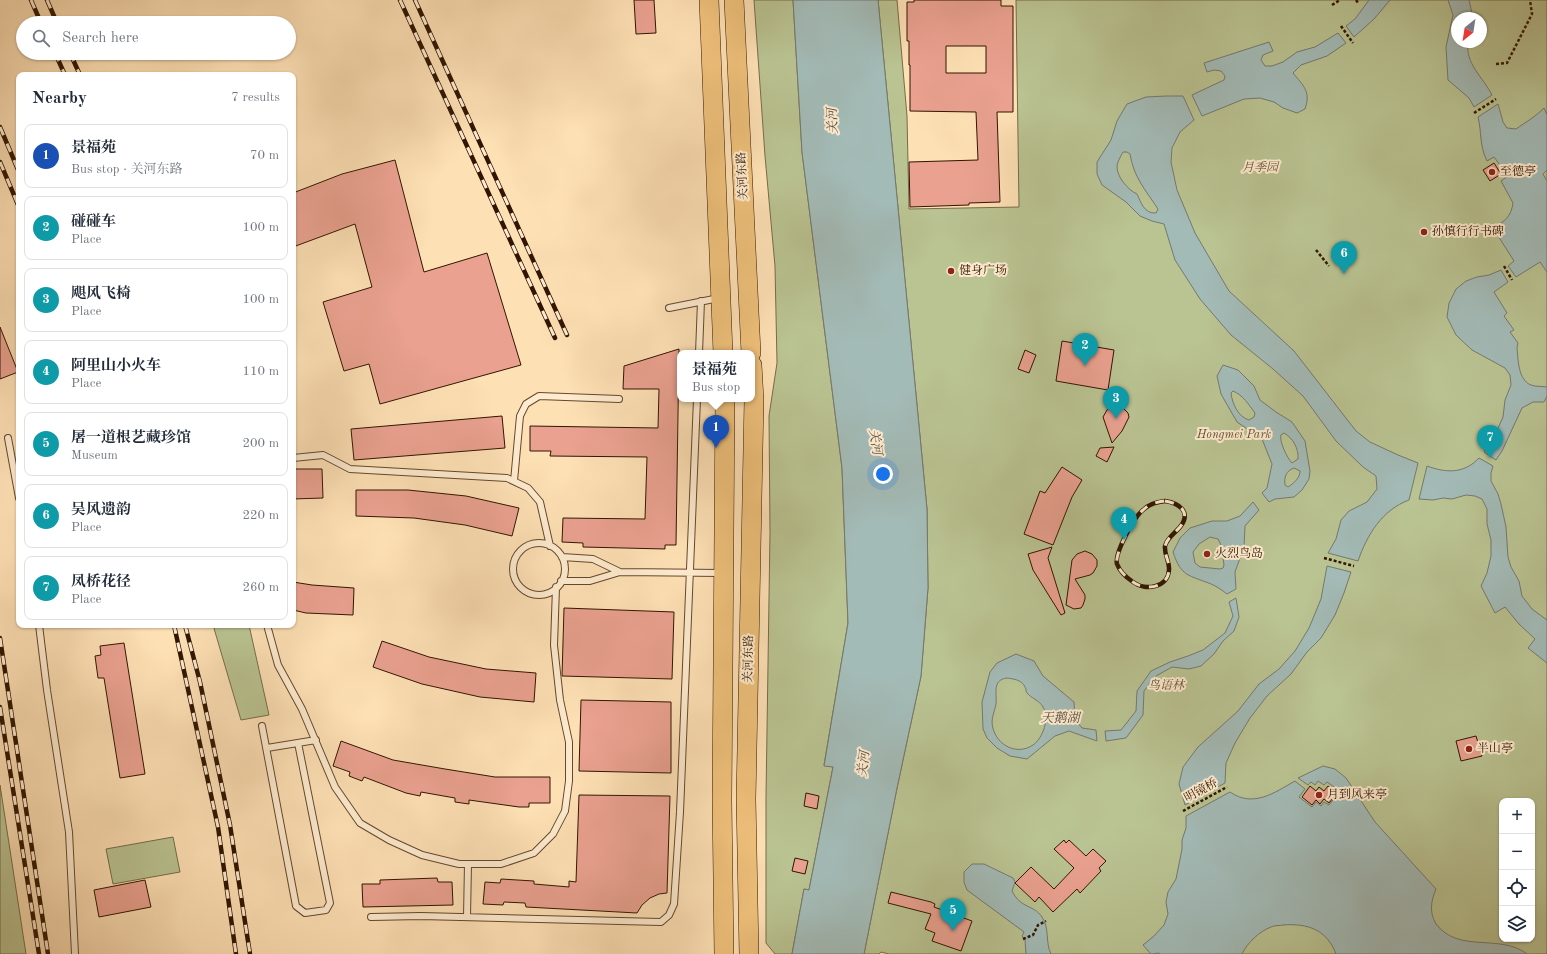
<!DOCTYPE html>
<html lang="en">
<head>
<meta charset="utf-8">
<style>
	body { margin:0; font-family:"Old Standard TT","Noto Serif SC",serif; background:#f2f2f3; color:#1f2937 }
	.controls { position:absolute; right:12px; bottom:12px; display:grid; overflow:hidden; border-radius:8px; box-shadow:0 1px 3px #0004 }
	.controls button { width:36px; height:36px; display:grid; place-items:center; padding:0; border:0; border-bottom:1px solid #e0e1e3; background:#fff; color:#1f2937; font:20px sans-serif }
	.compass { position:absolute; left:1451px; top:12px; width:36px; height:36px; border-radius:50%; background:#fff; box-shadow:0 1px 3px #0004; rotate:210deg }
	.you { position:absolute; left:883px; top:474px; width:14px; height:14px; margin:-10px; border:3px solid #fff; border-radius:50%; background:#1a73e8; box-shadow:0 0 0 6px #1a73e833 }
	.badge { display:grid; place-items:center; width:26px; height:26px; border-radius:50%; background:#8f2418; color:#fff; font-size:13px; font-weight:700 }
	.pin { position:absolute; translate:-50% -33px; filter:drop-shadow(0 1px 2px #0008) }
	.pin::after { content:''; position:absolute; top:21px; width:14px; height:12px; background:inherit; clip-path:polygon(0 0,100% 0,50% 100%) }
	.popup { position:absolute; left:677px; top:350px; width:78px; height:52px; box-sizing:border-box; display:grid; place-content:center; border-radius:8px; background:#fff; filter:drop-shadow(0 1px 3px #0005); font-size:13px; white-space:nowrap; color:#747a83 }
	.popup b { font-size:15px; color:#1f2937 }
	.popup::after { content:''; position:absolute; left:50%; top:100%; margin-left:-8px; border:8px solid transparent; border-top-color:#fff }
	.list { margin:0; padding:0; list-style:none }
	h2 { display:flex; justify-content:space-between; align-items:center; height:52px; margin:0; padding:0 16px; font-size:17px }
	h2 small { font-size:13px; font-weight:400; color:#747a83 }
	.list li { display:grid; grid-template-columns:26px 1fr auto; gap:12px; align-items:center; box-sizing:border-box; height:64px; margin:0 8px 8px; padding:0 8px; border:1px solid #e0e1e3; border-radius:8px }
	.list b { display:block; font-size:15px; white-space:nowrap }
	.list p { margin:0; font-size:13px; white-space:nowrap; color:#747a83 }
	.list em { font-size:13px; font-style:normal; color:#747a83 }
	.icon { flex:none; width:22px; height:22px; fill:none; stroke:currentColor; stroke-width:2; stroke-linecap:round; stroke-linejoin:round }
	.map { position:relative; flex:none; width:1547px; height:954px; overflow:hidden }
	.search { position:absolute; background:#fff; box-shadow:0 1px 3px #0004; left:16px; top:16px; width:280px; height:44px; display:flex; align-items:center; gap:10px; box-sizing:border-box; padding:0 14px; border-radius:22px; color:#747a83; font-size:15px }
	.panel { position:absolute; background:#fff; box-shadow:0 1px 3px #0004; left:16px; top:72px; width:280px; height:556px; border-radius:8px }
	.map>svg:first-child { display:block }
	.green { fill:#bac392; stroke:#766c49; fill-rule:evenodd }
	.water { fill:#a3bbb7; stroke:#75796e; fill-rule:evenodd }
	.building { fill:#eaa190; stroke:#311500; fill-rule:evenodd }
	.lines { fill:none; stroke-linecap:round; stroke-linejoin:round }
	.service-casing { stroke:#64482d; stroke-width:8 }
	.primary-casing { stroke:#311500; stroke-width:20 }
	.path { stroke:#311500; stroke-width:2.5; stroke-dasharray:3 2; stroke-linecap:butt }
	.service { stroke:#feebcf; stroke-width:6 }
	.primary { stroke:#efc07a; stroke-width:19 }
	.rail-casing { stroke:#311500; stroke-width:4.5 }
	.rail { stroke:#feebcf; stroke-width:3; stroke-dasharray:9; stroke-linecap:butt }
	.poi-dot { fill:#8f2418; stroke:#feebcf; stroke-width:1.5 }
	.labels { text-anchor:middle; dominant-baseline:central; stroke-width:4; stroke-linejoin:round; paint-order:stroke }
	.park-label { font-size:12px; font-style:italic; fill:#615233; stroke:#feebcf }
	.poi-label { font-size:12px; fill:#311500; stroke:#feebcf; text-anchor:start }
	.street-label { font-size:12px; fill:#311500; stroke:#feebcf }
	.water-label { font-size:13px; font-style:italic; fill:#594f40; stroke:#feebcf }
</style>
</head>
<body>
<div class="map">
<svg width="1547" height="954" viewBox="0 0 1547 954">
	<rect width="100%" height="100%" fill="#fee0b5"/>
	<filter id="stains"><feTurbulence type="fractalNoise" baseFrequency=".005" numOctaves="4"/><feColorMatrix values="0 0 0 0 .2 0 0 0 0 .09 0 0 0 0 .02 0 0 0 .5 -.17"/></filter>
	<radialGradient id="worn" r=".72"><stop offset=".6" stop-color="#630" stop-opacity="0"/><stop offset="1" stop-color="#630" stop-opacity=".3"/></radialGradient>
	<path class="green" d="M754 0H793L802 152 842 468 848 623 824 765 833 767 809 890 804 889 792 954H775L766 943V798L770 532 769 416 777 363 775 266 765 156Z
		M878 0H897L907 116 909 209 1019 207 1016 0H1547V954H889L881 952 879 954H864L897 788 921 676 928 588 927 509ZM1457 18H1481V42H1457ZM1502 801H1532V939H1502Z
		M213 625H249L269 715 241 720Z
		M0 785 26 954H0Z
		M173 837 180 872 113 884 106 849Z"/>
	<path class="water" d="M793 0H878L927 509 928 588 921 676 897 788 864 954H792L804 889 809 890 833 767 824 766 848 623 842 468 802 152Z
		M1369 0H1390L1374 19 1354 37 1346 26 1355 19Z
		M1448 0H1469L1473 18H1457V42H1468C1465 64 1483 77 1492 95L1474 107 1469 98 1448 80 1446 47 1453 15Z
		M1338 33 1346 43 1327 56 1301 65 1293 73C1304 86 1311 92 1305 109L1297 113 1283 108 1274 102 1260 98 1244 99 1202 116 1192 95 1224 80 1225 76 1221 71 1214 70 1207 72 1204 63 1269 42 1273 51 1263 55 1261 60 1265 66H1272L1283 62 1297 52 1315 47Z
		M1167 96H1183L1194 120 1180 132 1172 148 1171 162 1177 190 1195 233 1229 291 1294 351 1356 431 1370 442 1398 455 1418 463 1409 500C1382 510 1367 535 1358 561L1328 553 1336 539 1341 520 1349 511 1367 502 1377 489 1376 476 1363 467 1336 441 1303 396 1273 369 1231 335 1200 299 1175 260 1164 224 1152 221 1140 216 1126 202 1102 185 1097 174V162L1111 140 1117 121 1127 104 1146 97ZM1123 152H1127L1130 154C1134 178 1145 189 1158 209L1156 213C1144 214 1141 202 1137 194 1128 190 1117 177 1117 167 1117 162 1121 156 1123 152Z
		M1498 104 1503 122 1507 128 1516 129C1526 122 1535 117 1544 108L1547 115V170L1543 174 1547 181V272L1540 262 1516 277 1508 266 1514 261 1493 228C1505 221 1511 217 1513 203L1501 181 1508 176 1494 157 1487 161C1479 145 1482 133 1478 117Z
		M1501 270 1508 282 1494 292 1507 313 1504 316 1514 330 1510 332 1518 343 1517 347C1518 359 1518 380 1531 385 1536 387 1542 386 1547 387V396L1544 402H1533L1522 408 1502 451 1496 460 1484 452 1494 437 1503 417 1505 400 1511 385 1510 375 1505 368 1472 350 1456 335 1447 317 1449 303 1456 289 1466 281 1477 277 1489 275Z
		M1223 365 1238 370 1254 386 1260 400 1276 412 1292 422 1305 441 1310 471 1309 479 1302 490 1294 497 1275 499 1269 502 1262 493 1267 488 1272 464 1262 439 1237 422 1221 394 1217 376ZM1233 391C1243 395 1249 405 1255 413L1254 417 1249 420C1238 417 1232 403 1231 393ZM1284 433C1293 438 1299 449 1298 459L1292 463C1287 458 1279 441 1281 435ZM1294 468 1300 471C1300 478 1294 483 1288 487L1285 485C1284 477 1286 471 1294 468Z
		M1479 458 1493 466 1491 473V481L1498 494 1501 504 1506 527 1508 557 1511 567 1519 581 1522 596 1532 609 1547 620V663L1528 648 1535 639 1519 624 1505 607 1495 613 1481 586 1487 573 1491 556V540L1487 524V509L1482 499 1475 496 1466 495 1452 499 1443 498 1433 500 1419 499 1427 466C1446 473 1464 474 1479 458Z
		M1253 502 1259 510 1245 526 1244 547 1235 572 1236 589 1227 594C1222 590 1216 586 1211 584 1189 575 1181 577 1173 552L1180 538 1190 528 1212 521H1227L1240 516ZM1210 537 1218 539 1221 545 1224 565 1223 568 1220 569 1200 567 1195 563 1193 552 1199 544Z
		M1327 566 1351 572 1344 593 1335 615 1321 638 1307 652 1291 674 1267 696 1250 718 1235 743 1226 763 1225 783 1185 805 1179 784 1183 767 1198 747 1238 711 1259 684 1279 669 1295 651 1309 628 1321 599Z
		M1236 598 1239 617 1234 631 1223 641 1214 654 1201 666 1189 669 1172 667 1156 676 1144 691 1143 715 1126 738 1106 741 1105 731 1121 730 1136 711 1137 691 1151 671 1170 662 1188 656 1203 650 1225 633 1233 616 1229 602Z
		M1016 654 1034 661 1043 676 1074 702 1075 719 1082 728 1096 730 1097 741 1069 731 1055 736 1027 759 1010 756 997 748 987 738 983 729 982 702 990 672 997 663ZM1007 678C1014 679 1022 680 1025 687 1027 690 1025 690 1027 693 1031 698 1039 700 1043 707 1050 718 1043 738 1033 745 1015 757 993 743 992 722 992 716 995 710 996 704 997 693 992 680 1007 678Z
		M1323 766 1335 769 1346 778 1375 822 1436 889C1431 901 1429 912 1436 924 1459 954 1500 933 1527 954H1336C1327 930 1308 923 1283 925 1280 926 1274 925 1271 927 1260 931 1247 943 1242 954H1160L1159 953 1151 954 1143 945 1154 936 1164 925 1168 914 1166 902 1168 892 1176 879 1182 849V840L1186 828V816L1230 792C1253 808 1274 793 1295 781L1305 789 1299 797 1312 807 1316 802 1321 806 1324 802 1329 805 1340 791 1327 782 1324 785 1318 781 1315 785 1311 782 1308 785 1298 778Z
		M972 864H984L1013 878 1015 882 1012 891C1021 909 1033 904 1042 917 1050 929 1045 942 1051 954H1026L1025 940 1022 936 1024 932 967 890 964 882V872Z"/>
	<path class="building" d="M634 0H654L656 33 636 34Z
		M914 0H1001V6H1013V112H997L1000 202 969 203V205L910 207 909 162 978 160 976 112 910 111V65H909V41H907V2H914ZM946 46H986V73H946Z
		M395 160 424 272 487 253 521 365 380 404 369 364 344 371 323 302 372 287 355 224 293 247V193L342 174Z
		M1494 163 1501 174 1490 181 1483 170Z
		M0 327 18 372 0 379Z
		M1062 341 1114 350 1108 390 1056 381Z
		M679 349 676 545H665V549L583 547V543L562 542 563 518 645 519 647 457 550 456 551 451H530V426L658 428 659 389H623L624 366Z
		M1025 350 1036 355 1029 373 1018 369Z
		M1112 406 1122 407 1128 413 1129 417 1122 431 1112 443 1103 417 1107 410Z
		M502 416 505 448 354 460 351 429Z
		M1114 447 1107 462 1096 456 1100 448Z
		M1062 467 1082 480 1072 497 1053 545 1024 534 1040 491 1045 493Z
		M293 469H322L323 498 293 499Z
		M356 490H408L466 496 519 508 512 536 465 525 414 518 356 516Z
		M1052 547 1048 558 1065 613 1061 615 1033 570 1028 554Z
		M1085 551 1092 554 1097 560V566L1093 573 1090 575 1075 579 1085 595V599L1083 605 1081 608 1074 609 1066 605 1072 560 1077 554Z
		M293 582 312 585 354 588 353 615 306 613 293 610Z
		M564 608 674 612 672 679 562 676Z
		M382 641 429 657 486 669 536 673 534 702 480 697 422 684 373 667Z
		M124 643 145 774 120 778 104 678H98L95 656 101 655 100 646Z
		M581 700 671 702V773L579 771Z
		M1476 736 1482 756 1461 761 1456 741Z
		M341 741 393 760 445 769 495 777H550V803H529V807H519L469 800V804L455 802V798L421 792 420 796 406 793 364 777 362 781 349 776 350 772 333 766Z
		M1310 786 1316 791 1319 787 1324 791 1328 786 1337 793 1329 803 1324 799 1320 804 1316 800 1312 805 1302 797Z
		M806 793 819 796 817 809 804 806Z
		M579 795 670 796 667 893 659 894 650 898 642 905 637 913 526 907 525 903 504 902 503 905 483 904 485 882 500 883 501 879 534 881V884L569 887V881L576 882Z
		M1064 840 1066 843 1069 840 1086 856 1093 849 1106 861 1099 868 1101 871 1080 893 1077 889 1053 912 1039 897 1035 902 1015 883 1031 867 1054 889 1074 868 1054 849Z
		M795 858 808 861 805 874 792 871Z
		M437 878 438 882H452L453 905 363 907 362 884H380V880Z
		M145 880 151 907 99 917 94 890Z
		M891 892 931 902 935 904 934 907 972 921 961 951 932 941 935 933 925 929 931 914 888 903Z"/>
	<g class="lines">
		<g class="service-casing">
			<path id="service" d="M669 308 719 298
				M699 353 701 301
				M8 438 19 498
				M293 458 323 455 350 469 507 478 528 488 540 502 550 546
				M514 481 520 416 526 404 539 396 619 399
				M513 569a26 26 0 1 1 52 0a26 26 0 1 1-52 0Z
				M562 557 593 559 620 572
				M561 581H590L620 572 722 573
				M39 625 47 690 69 832 75 954
				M267 625 278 665 302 709 335 787 360 823 389 840 422 855 459 864H501L534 853 553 834 565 811 569 781V742L560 700 554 645 556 587
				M262 726 296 906 305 913 326 910 330 903 298 743
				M267 748 316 740
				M371 917 421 916 661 922 669 915 674 904 680 812 697 399
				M467 917 468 864"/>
		</g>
		<g class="primary-casing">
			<path id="primary" d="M709 0 723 353
				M734 0 751 353
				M724 954 722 800 725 399
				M749 954 746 799 754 400 752 365"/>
		</g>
		<path class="path" d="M1356 0 1359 4
			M1332 5 1340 0
			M1341 26 1353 43
			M1496 64 1507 63 1532 14 1530 0
			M1474 113 1496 99
			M1316 250 1329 266
			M1504 266 1512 280
			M1324 558 1354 566
			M1183 811 1227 787
			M1023 939 1033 935 1038 925 1046 921"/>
		<use href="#service" class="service"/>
		<use href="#primary" class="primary"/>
		<g class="rail-casing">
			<path id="rail" d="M31 0 41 23
				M47 0 57 23
				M400 0 555 338
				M415 0 567 335
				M55 53 65 75
				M70 53 80 75
				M0 127 19 172
				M0 162 19 207
				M1165 501C1179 503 1192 512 1180 527 1175 533 1167 538 1165 546 1164 555 1170 562 1169 570 1168 588 1145 591 1133 582 1127 578 1120 572 1117 564 1114 554 1134 517 1143 510 1149 504 1156 502 1165 501Z
				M174 625 218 827 236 954
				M185 625 200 682 230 825 250 954
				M0 638 48 954
				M0 707 39 954"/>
		</g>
		<use href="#rail" class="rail"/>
	</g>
	<g class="poi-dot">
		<circle cx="1492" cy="172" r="4"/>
		<circle cx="1424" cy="232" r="4"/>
		<circle cx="951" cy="271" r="4"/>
		<circle cx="1207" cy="554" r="4"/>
		<circle cx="1469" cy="749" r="4"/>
		<circle cx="1319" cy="795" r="4"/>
	</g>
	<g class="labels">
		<g class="park-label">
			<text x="1260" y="168">月季园</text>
			<text x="1234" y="435">Hongmei Park</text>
			<text x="1166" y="686">鸟语林</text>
		</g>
		<g class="poi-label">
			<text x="1500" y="172">至德亭</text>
			<text x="1432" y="232">孙慎行行书碑</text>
			<text x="959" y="271">健身广场</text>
			<text x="1215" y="554">火烈鸟岛</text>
			<text x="1477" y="749">半山亭</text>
			<text x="1327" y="795">月到风来亭</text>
		</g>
		<g class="street-label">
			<text transform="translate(743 176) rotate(-93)">关河东路</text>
			<text transform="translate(749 659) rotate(-89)">关河东路</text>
			<text transform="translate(1201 791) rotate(-29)">明镜桥</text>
		</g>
		<g class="water-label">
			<text transform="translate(833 121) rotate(-93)">关河</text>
			<text transform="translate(875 442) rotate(81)">关河</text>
			<text x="1060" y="718">天鹅湖</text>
			<text transform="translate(864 764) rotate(-84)">关河</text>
		</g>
	</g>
	<rect width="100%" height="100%" filter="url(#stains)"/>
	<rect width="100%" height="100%" fill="url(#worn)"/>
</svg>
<div class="controls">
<button>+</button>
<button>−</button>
<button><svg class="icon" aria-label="locate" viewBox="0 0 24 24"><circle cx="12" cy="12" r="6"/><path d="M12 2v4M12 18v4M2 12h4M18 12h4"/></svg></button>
<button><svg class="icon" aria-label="layers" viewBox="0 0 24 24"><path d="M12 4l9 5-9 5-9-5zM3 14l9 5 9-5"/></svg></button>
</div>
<svg class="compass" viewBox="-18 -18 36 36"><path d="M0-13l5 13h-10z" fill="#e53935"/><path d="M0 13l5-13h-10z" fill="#747a83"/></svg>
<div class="you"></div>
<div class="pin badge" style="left:716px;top:448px;background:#1a4fb4">1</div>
<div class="popup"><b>景福苑</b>Bus stop</div>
<div class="pin badge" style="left:1085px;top:366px;background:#0f9aa8">2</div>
<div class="pin badge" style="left:1116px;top:419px;background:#0f9aa8">3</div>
<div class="pin badge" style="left:1124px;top:540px;background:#0f9aa8">4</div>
<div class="pin badge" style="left:953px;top:931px;background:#0f9aa8">5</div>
<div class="pin badge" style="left:1344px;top:274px;background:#0f9aa8">6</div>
<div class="pin badge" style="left:1490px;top:458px;background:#0f9aa8">7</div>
<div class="search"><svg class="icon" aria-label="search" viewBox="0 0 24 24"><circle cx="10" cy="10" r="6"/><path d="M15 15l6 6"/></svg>Search here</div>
<section class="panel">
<h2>Nearby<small>7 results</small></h2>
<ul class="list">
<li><span class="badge" style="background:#1a4fb4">1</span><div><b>景福苑</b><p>Bus stop · 关河东路</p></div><em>70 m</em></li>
<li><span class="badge" style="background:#0f9aa8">2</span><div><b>碰碰车</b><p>Place</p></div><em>100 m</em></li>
<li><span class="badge" style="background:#0f9aa8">3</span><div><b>飓风飞椅</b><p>Place</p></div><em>100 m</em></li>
<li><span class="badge" style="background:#0f9aa8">4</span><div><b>阿里山小火车</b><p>Place</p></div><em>110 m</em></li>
<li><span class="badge" style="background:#0f9aa8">5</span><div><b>屠一道根艺藏珍馆</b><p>Museum</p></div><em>200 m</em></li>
<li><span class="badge" style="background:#0f9aa8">6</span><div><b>吴风遗韵</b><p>Place</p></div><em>220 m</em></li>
<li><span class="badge" style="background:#0f9aa8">7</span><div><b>凤桥花径</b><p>Place</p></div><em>260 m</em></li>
</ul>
</section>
</div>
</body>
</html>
